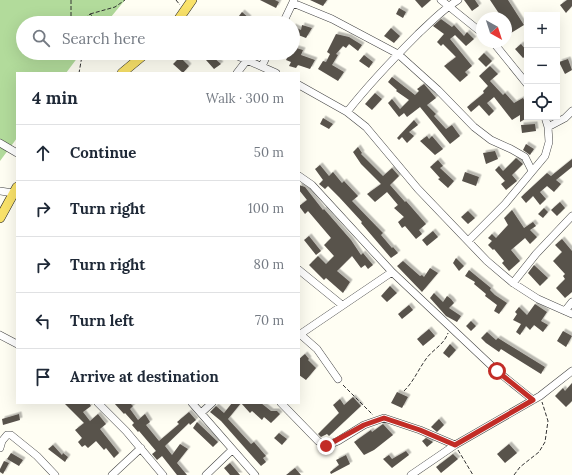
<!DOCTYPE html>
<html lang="en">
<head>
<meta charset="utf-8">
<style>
	body { margin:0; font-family:Lora,serif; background:#f2f2f3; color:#1f2937 }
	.controls { position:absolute; right:12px; top:12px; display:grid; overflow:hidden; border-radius:0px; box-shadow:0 4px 16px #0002 }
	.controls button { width:36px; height:36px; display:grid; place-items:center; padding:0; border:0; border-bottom:1px solid #e0e1e3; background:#fff; color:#1f2937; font:20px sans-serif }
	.compass { position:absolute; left:476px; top:12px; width:36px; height:36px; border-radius:50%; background:#fff; box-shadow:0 4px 16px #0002; rotate:141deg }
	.stop { position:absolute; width:12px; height:12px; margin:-9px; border:3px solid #c22c26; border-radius:50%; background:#fff }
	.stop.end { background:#c22c26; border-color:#fff; box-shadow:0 1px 4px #0008 }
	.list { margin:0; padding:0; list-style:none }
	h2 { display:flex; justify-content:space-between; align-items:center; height:52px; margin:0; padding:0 16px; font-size:17px }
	h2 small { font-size:13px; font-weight:400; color:#747a83 }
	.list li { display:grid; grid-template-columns:26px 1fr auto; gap:12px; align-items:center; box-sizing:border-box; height:56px; padding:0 16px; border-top:1px solid #e0e1e3 }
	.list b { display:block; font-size:15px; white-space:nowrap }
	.list em { font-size:13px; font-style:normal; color:#747a83 }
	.icon { flex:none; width:22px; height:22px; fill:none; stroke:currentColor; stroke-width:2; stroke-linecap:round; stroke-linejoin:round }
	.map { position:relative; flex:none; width:572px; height:475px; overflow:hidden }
	.search { position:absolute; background:#fff; box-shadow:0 4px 16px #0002; left:16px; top:16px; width:284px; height:44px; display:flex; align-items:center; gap:10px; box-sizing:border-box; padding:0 14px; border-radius:22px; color:#747a83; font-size:15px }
	.panel { position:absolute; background:#fff; box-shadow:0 4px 16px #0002; left:16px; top:72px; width:284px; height:332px; border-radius:0px }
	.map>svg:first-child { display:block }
	.forest { fill:#b2db9b }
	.building { fill:#59524c; filter:url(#shadow) }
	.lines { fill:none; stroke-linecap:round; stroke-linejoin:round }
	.minor-casing { stroke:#434343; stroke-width:8 }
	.major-casing { stroke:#212121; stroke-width:10 }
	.path { stroke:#323232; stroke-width:1; stroke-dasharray:4 2; stroke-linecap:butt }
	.minor { stroke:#fff; stroke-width:7 }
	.major { stroke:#f9e26a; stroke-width:9 }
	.route { stroke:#c22c26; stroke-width:5 }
</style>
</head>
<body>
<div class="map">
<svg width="572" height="475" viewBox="0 0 572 475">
	<defs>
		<filter id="shadow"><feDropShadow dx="2.5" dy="-2.5" stdDeviation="0" flood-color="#0004"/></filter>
	</defs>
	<rect width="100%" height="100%" fill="#fffef3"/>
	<path class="forest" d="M0 0H125L106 23H23V53H81L66 73H17V138L0 161Z"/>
	<path class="building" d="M260 0H275L279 2 276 8Z
		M310 0H327L323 6Z
		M415 0H431L422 8Z
		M464 0H475L479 6 472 11Z
		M490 0H508L524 25 511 33 506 25V18H502Z
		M567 0H572V6L566 13 560 5Z
		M399 8 406 12 403 18 396 14Z
		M242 12 249 18 245 23H240L236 20Z
		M441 19 452 27 454 25 464 36 467 32 474 39 466 46 455 35 450 39 472 66 465 72 468 75 460 82 444 66 456 57 443 44 441 46 437 42 444 34 433 26Z
		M302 25 312 28 306 38 293 33V26L301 30Z
		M391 28 400 36 394 43 384 36Z
		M336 34 349 37 362 45 358 51 349 44 346 48 343 46 336 54 338 55 332 65 344 72 338 81 318 69 323 61 326 62 330 54 327 52Z
		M521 44 527 51V55L523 58 515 49Z
		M293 47 303 50 301 55 315 60 310 69 298 65 296 68 289 66 291 62 286 60 287 58 275 53H293Z
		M484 53 492 61 486 67 478 59Z
		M364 55 373 62 369 68 359 61Z
		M212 56 221 64 214 69 206 60Z
		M180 57 189 66 183 73 173 64Z
		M568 59 572 70 565 74 559 62Z
		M490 66 498 74 490 81 503 95 505 93 514 103 523 98 527 105V118L520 122V115L512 120 494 97 487 103 494 111 489 116 479 105 471 112 467 107 484 93 483 91 488 86 479 76Z
		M392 77 415 95 419 91 417 89 424 84 436 98 427 105 436 114 434 116 446 129 452 125 460 136 450 144 420 107 407 117 404 113 399 117 388 103 392 99 400 109 409 100 396 91 397 90 388 82Z
		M375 93 382 99 372 110 365 104Z
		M323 118 333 124 329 129 320 124Z
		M414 120 418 125 409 132 414 136 407 143 402 137 399 140 397 138Z
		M535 124 536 131 522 133 521 125Z
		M427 136 429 139 432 136 443 149 435 155 420 141Z
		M526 144 534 149 530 155 523 150Z
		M358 147 362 153 361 154 383 176 392 168 399 176 390 185 405 202 406 201 426 224 419 230 422 234 416 239 405 226 402 228 398 222 404 217 394 208 398 205 387 192 375 202 367 194 381 184 361 164 353 152Z
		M495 151 498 159 486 164 483 153Z
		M516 158 523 164 512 175 517 181 506 190 501 184 505 181 495 170 499 166 503 171Z
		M572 159V167L556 180 561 184 554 192 547 186 540 192 546 199 540 205 533 196 526 203 521 197 547 173 551 176Z
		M438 160 443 166 440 168 454 181 448 188 438 179 440 178 430 167Z
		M320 165 329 176 333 172 342 183 344 181 358 196 352 201 383 233 381 235 392 248 393 247 398 253 391 258 361 223 362 222 339 197 328 186 325 189 319 184 323 180 315 169Z
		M465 172 479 177 476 186 462 181Z
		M299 185 305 187 323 210 324 209 351 240 361 255 363 253 373 265 368 269 365 265 361 268 352 256 337 271 350 282 343 293 326 278 324 280 309 265 318 256 326 264 334 256 324 245 331 238 308 211 305 214 299 206 307 200 299 190Z
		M560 202 565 208 557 216 551 210Z
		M544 208 548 212 543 218 538 214Z
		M512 210 524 228 533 222 536 226 530 230 537 237 530 244 525 238 511 250 520 261 509 271 502 263 504 261 494 249 493 250 488 245 492 241 488 238 492 234 496 238 508 225 504 218Z
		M468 211 475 218 468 224 461 217Z
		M433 231 438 237 427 246 422 240Z
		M309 236 321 251 316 255 304 240Z
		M562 239 572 251V292L565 298 556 288 565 279 563 276 565 274 553 261 562 252 555 245Z
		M456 258 464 266 459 271 453 263Z
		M403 261 420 276 422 275 424 277 430 268 438 273 422 292 397 266Z
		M534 265 548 278 540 286 528 273Z
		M469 270 491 288 490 290 495 295 507 303 499 314 494 311 497 305 485 296 486 294 474 284 475 282 465 276Z
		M390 286 397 293 387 302 381 296Z
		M434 293 443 302 447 296 451 299 454 303 449 308 461 316 457 322 446 316 430 298Z
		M535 304 547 312 541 321 548 325 543 332 534 325 530 330 526 326 520 335 516 332 521 324 513 320 517 314 515 312 519 307 527 315Z
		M409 305 413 310 402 319 398 314Z
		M471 321 476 326 471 331 466 326Z
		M429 329 435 336 423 346 417 339Z
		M563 331 572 336 566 347 557 341Z
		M487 332 496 340 498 338 545 367 541 374 501 349 499 352 486 343 481 338Z
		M450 344 456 350 449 358 443 353Z
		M305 354 309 359 308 360 316 368 306 380 299 375V359Z
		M572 383V401L566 407 555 396 563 388 565 391Z
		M397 392 408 397 402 408 391 403Z
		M353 397 361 406 329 436 327 434 321 437 318 434 339 413 333 405 340 399 344 405Z
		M64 403H89L91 406 83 412 90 421 98 414 106 424 100 429 119 453 114 458 106 448 104 450 96 441 88 448 85 445 82 447 78 442 82 438 75 430 84 423Z
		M114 403H130L133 406 130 409 138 420 145 414 150 422 146 425 159 441 179 424 177 422 189 412 196 420 190 425 189 423 165 446 172 455 180 444 188 449 177 463 187 475H177L162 456 157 460 152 454 156 451 139 431 138 432 132 425 134 423 125 413 124 414Z
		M232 403H261L271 411H277L280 414 271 423 264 417 262 420 252 411 250 413 241 403 228 419 251 444 254 442 266 456 263 458 266 462 261 466 221 421 210 412 216 406 224 413Z
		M19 414 20 420 3 425 2 419Z
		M439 419 444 425 437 432 431 427Z
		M197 422 218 442 213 447 193 428Z
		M383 424 393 435 374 450 364 455 354 442 371 430 372 432Z
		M279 433 287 439 282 445 274 438Z
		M426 438 433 442 427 447 422 441Z
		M509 444 517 453 505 463 497 454Z
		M53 445 62 455 63 453 68 457 65 462 48 449Z
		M406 451 409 455 392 468 383 459 389 455 392 459Z
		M11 453 23 460 19 466 7 459Z
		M453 454 458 459 441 473 436 467Z
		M346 455 350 464 331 474 330 472 339 465 336 460Z
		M4 461 9 463 3 474 0 472V469Z
		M230 463 240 475H230L224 468Z
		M295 468 301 475H286Z"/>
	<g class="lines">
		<g class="minor-casing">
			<path id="minor" d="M441 0 482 33
				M293 3 332 19 398 54 438 90 474 127 491 140 511 149 525 157 532 171
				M283 23 294 0
				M493 42 527 84
				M231 53 276 73
				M262 66 268 53
				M237 73 247 60
				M299 85 347 112 366 127 418 189 487 261 513 283 538 299 572 314
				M347 112C369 84 393 59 418 34 431 22 443 9 458 0
				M548 127 565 118 572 111
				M0 143 17 153
				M299 176 312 185 392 272 299 335
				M0 191 13 193
				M468 241 505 204 545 156 549 142 548 127 545 117
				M299 270 342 305
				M392 272 497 371 533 400
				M513 283 536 254 572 216
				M565 311 572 302
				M0 335 17 344
				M301 335 317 349 338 379
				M98 403 126 431 163 475
				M192 403 255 475
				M281 403 318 441 326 446 338 441 364 425 384 418 420 430 455 445
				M201 413 212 403
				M0 448 2 441 7 435H11L37 456 55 475
				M112 475 141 448
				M206 475 232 450
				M411 475 455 445 540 396 572 371"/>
		</g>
		<g class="major-casing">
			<path id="major" d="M176 23 192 0
				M122 73 146 53
				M0 218 17 187"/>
		</g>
		<path class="path" d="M71 0V23
			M176 0 180 5
			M90 14 115 7 125 0
			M80 23 90 14 101 23
			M79 53 82 56 79 73
			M343 385 373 415
			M404 391C414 381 418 370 426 359 432 350 444 345 448 333
			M458 450 473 475
			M514 475 520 467 539 452 545 442 548 421 542 402"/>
		<use href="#minor" class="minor"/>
		<use href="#major" class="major"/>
	</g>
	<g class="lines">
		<path class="route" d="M326 446 364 425 384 418 420 430 455 445 533 400 497 371"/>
	</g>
</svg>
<div class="controls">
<button>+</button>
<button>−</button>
<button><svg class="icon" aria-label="locate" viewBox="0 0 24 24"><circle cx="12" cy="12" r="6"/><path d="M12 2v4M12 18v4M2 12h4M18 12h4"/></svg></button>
</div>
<svg class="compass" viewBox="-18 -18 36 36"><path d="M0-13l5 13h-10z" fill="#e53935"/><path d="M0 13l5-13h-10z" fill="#747a83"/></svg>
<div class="stop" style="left:497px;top:371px"></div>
<div class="stop end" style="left:326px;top:446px"></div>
<div class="search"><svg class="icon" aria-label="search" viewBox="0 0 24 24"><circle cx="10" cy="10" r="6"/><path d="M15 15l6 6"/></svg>Search here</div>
<section class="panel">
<h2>4 min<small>Walk · 300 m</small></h2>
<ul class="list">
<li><svg class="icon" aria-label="ahead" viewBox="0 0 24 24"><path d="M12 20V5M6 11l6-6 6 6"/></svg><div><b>Continue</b></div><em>50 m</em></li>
<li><svg class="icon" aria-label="right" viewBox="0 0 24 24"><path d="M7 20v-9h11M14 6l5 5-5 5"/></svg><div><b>Turn right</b></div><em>100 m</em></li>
<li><svg class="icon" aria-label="right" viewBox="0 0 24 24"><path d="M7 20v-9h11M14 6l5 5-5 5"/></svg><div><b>Turn right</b></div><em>80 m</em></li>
<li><svg class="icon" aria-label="left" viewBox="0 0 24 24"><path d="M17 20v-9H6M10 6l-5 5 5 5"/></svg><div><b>Turn left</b></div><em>70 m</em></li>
<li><svg class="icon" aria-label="arrive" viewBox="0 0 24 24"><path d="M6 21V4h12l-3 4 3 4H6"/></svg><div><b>Arrive at destination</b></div></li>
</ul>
</section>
</div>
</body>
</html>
